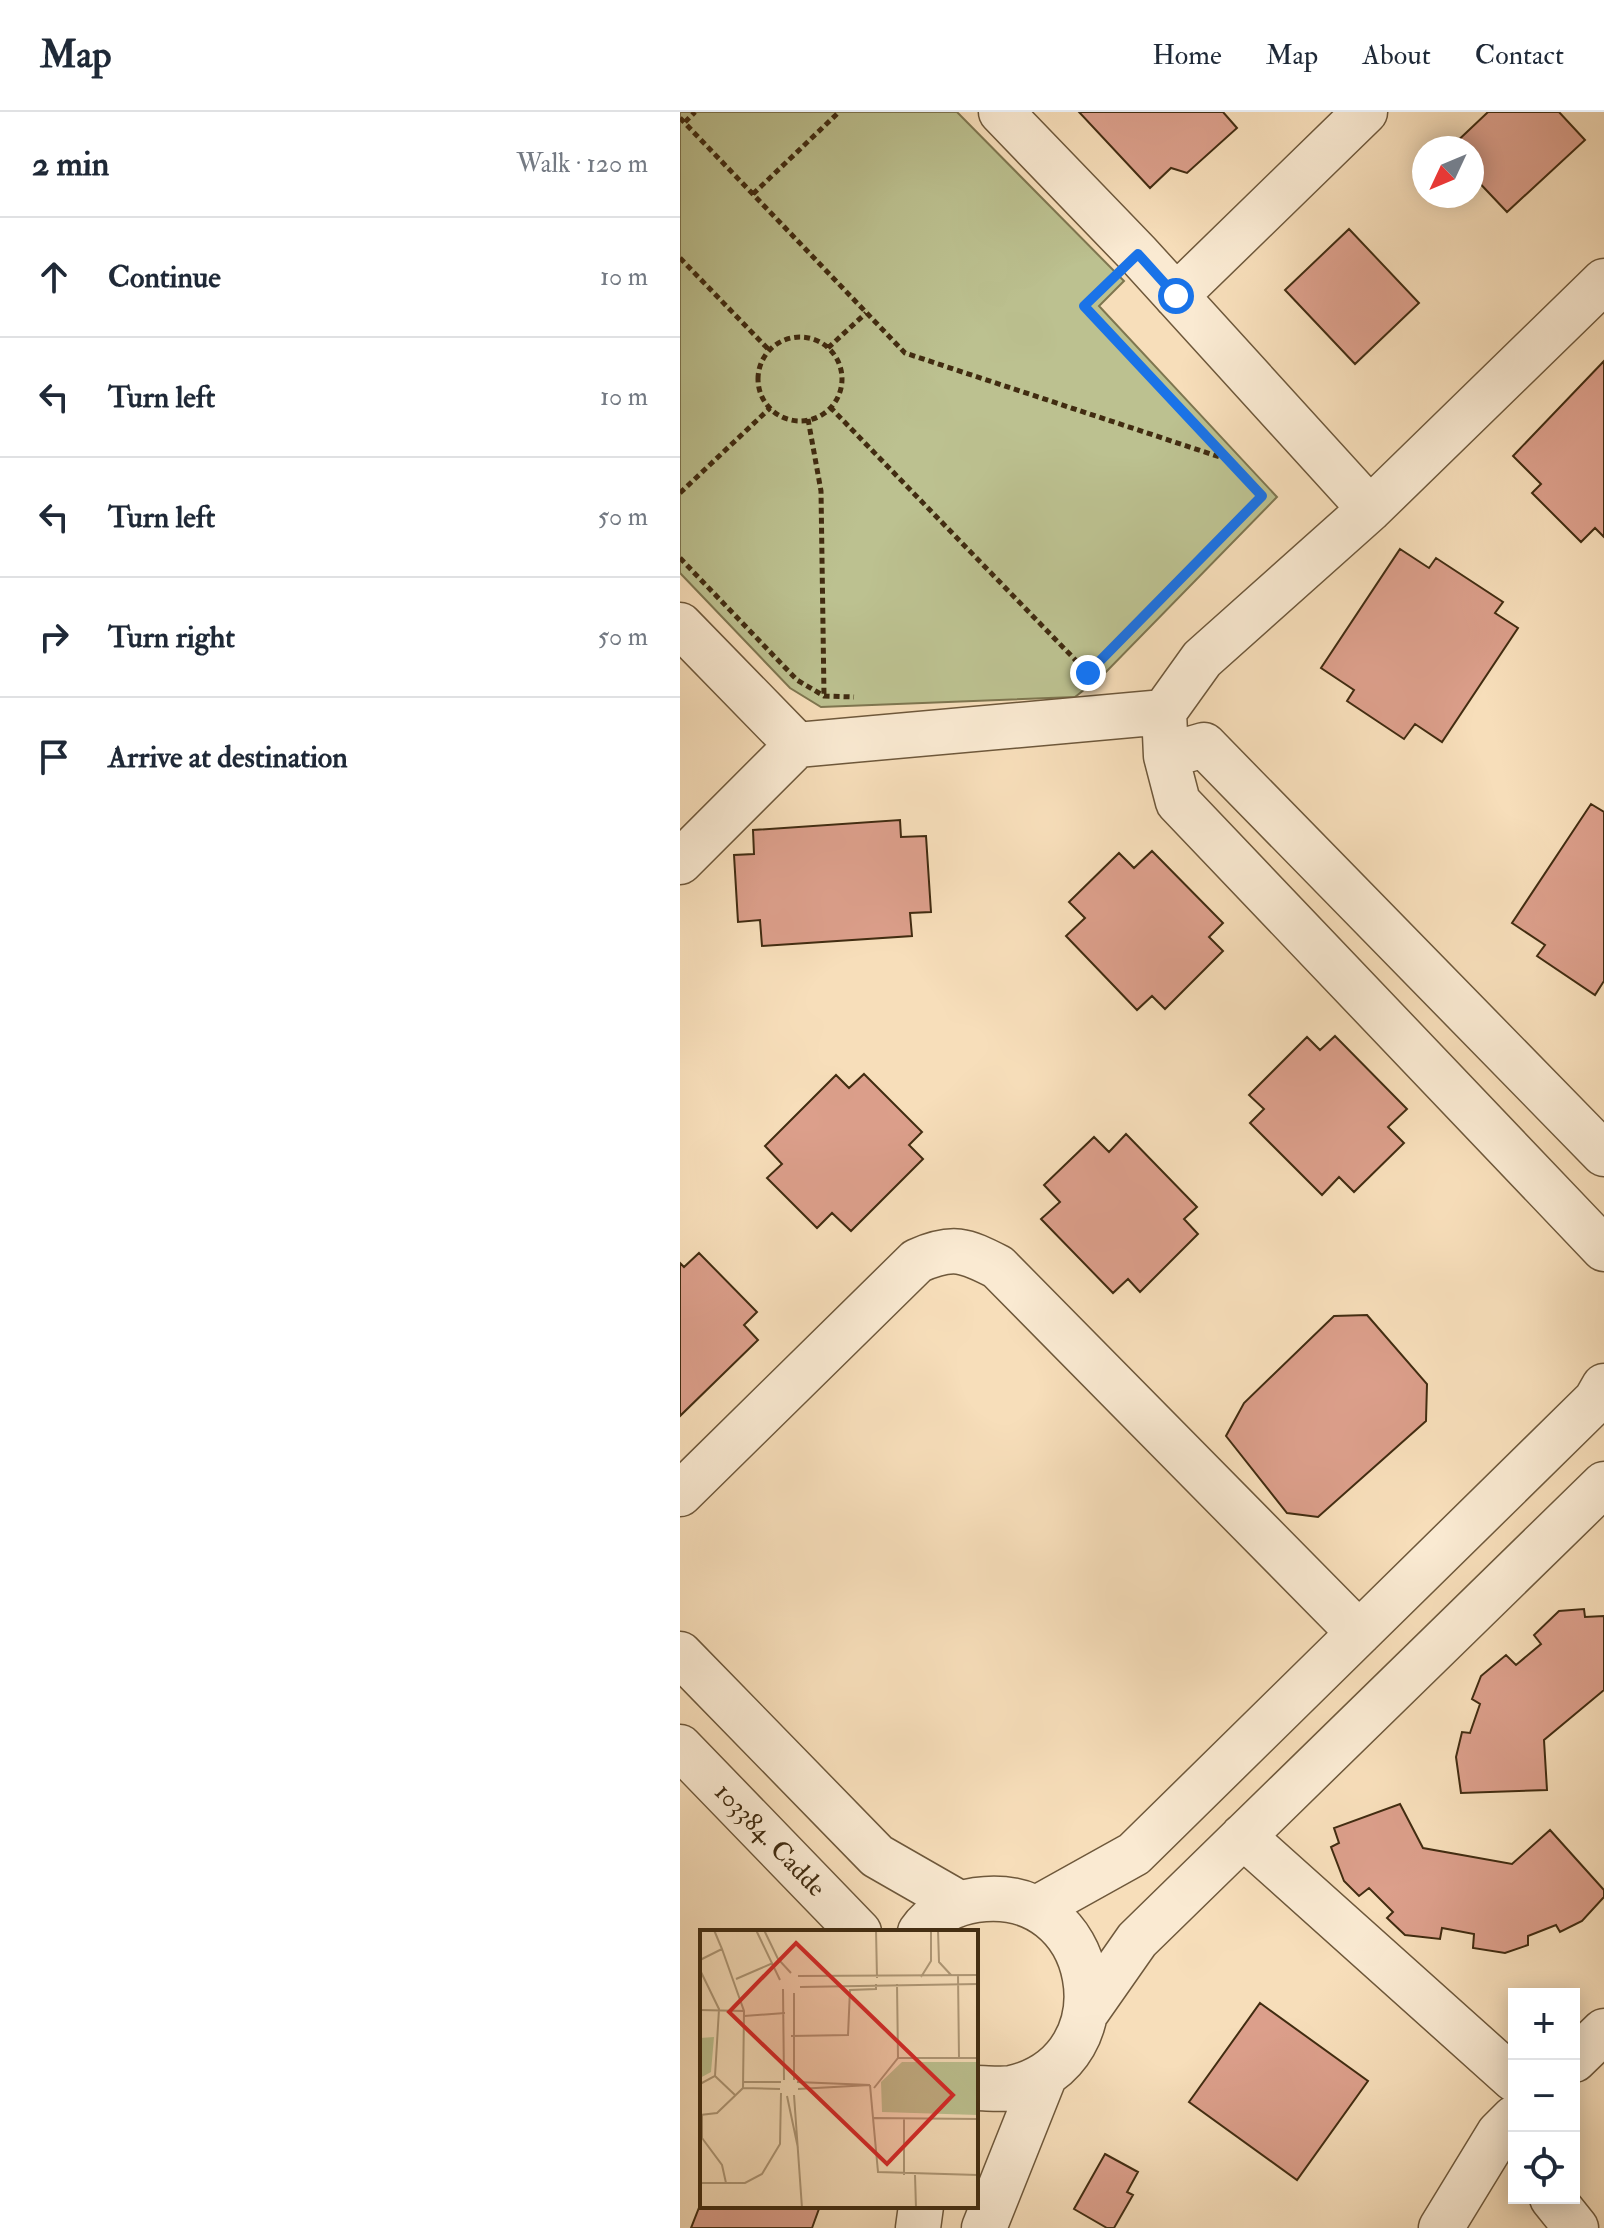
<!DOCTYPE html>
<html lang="en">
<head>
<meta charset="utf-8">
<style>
	body { margin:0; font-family:"IM FELL Double Pica",serif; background:#f6f6f7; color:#1f2937 }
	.controls { position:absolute; right:24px; bottom:24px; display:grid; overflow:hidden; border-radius:0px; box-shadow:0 4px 20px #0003 }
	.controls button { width:72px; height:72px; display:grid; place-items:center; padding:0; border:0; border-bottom:2px solid #e0e1e3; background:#fff; color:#1f2937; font:40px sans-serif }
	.compass { position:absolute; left:732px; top:24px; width:72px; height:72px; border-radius:50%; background:#fff; box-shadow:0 4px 20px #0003; rotate:226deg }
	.stop { position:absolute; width:24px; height:24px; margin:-18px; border:6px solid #1a73e8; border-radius:50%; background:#fff }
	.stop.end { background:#1a73e8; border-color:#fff; box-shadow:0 2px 8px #0008 }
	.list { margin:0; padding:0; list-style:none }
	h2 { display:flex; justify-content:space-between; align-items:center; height:104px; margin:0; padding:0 32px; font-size:34px }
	h2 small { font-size:26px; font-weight:400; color:#747a83 }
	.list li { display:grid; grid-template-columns:52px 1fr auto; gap:24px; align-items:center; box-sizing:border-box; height:120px; padding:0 32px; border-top:2px solid #e0e1e3 }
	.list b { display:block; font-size:30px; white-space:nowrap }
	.list em { font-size:26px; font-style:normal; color:#747a83 }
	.icon { flex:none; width:44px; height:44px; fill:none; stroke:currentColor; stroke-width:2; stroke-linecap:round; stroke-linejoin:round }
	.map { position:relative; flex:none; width:924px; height:2116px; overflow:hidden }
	header { display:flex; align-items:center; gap:48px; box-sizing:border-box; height:112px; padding:0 40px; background:#fff; border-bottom:2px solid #e0e1e3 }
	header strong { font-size:38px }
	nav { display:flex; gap:44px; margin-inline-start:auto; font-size:28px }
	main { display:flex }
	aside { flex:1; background:#fff }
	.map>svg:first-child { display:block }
	.green { fill:#bcc190; stroke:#7e7650; stroke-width:2 }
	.building { fill:#dc9f8b; stroke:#412c11; stroke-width:2 }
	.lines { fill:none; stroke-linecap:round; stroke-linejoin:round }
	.minor-casing { stroke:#6e583b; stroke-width:47 }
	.path { stroke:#412c11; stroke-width:5; stroke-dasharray:6 4; stroke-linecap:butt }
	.minor { stroke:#faead2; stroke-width:44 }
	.route { stroke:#1a73e8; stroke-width:10 }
	.labels { text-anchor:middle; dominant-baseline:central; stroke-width:7; stroke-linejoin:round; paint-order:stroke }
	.street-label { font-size:26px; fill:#412c11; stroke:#faead2 }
	.inset-road { fill:none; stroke:#ae9776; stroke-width:2 }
	.view { fill:#d62828; fill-opacity:0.15; stroke:#d62828; stroke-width:4 }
	.inset-edge { fill:none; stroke:#412c11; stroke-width:4 }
</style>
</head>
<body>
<header>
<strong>Map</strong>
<nav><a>Home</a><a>Map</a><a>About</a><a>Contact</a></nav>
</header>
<main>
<aside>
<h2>2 min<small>Walk · 120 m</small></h2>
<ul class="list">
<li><svg class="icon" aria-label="ahead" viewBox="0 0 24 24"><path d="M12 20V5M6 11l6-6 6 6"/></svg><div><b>Continue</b></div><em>10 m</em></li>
<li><svg class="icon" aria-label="left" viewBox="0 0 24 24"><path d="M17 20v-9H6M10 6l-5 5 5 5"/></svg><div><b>Turn left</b></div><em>10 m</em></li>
<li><svg class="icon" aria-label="left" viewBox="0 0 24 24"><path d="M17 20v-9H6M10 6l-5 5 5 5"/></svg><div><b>Turn left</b></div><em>50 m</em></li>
<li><svg class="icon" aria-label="right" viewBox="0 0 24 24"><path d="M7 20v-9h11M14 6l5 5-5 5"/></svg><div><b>Turn right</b></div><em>50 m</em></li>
<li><svg class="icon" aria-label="arrive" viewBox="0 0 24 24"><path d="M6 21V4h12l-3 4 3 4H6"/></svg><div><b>Arrive at destination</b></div></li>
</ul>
</aside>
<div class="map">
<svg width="924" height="2116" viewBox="0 0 924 2116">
	<rect width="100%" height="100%" fill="#f7deba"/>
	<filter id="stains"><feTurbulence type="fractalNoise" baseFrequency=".0025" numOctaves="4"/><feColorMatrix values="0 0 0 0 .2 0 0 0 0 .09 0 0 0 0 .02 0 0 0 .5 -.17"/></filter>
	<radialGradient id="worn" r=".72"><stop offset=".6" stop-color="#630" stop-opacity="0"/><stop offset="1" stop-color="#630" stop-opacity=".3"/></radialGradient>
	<path class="green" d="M0 0H277L444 169 419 194 597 385 424 562 395 585 141 595 110 576 0 461Z"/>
	<path class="building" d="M399 0H543L557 16 507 61 491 56 470 76Z
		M808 0H879L905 28 827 100 792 63V36H770Z
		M669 117 739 191 675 252 605 178Z
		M924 249V425L915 416 901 430 852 381 861 372 833 344Z
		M720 437 749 456 756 446 823 490 815 501 838 516 762 630 735 612 724 627 667 589 674 578 641 556Z
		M911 692 924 700V869L915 883 857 844 865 833 832 811Z
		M220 708 221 725 246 724 251 800 230 801 232 824 82 834 80 808 58 810 54 743 74 742 73 718Z
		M472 739 543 811 529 825 543 839 485 897 472 884 457 898 386 824 405 806 389 790 439 741 454 756Z
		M655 924 727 997 708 1015 724 1031 674 1080 659 1065 642 1083 570 1011 584 997 569 983 627 925 640 938Z
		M184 962 242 1020 229 1033 243 1047 171 1119 152 1101 137 1116 87 1066 102 1052 85 1034 156 963 169 976Z
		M446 1022 517 1095 504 1107 518 1122 460 1180 448 1167 433 1181 361 1107 380 1090 364 1073 414 1025 429 1040Z
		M19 1141 77 1200 64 1213 78 1228 0 1304V1151L4 1155Z
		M687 1203 747 1272 746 1309 638 1405 607 1401 546 1324 564 1291 654 1204Z
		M904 1497 905 1505 924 1504V1578L864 1628 867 1678 781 1681 776 1645 782 1620 790 1621 800 1592 792 1587 801 1564 826 1543 836 1553 861 1532 854 1523 879 1499Z
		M720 1692 743 1736 832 1752 870 1718 924 1778V1785L902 1809 880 1820 876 1813 848 1824V1833L825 1841 793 1836 794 1822 762 1816 760 1827 725 1823 707 1806 713 1800 689 1776 679 1784 664 1769 651 1735 659 1731 654 1716Z
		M580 1891 688 1969 617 2068 509 1990Z
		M425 2042 458 2060 447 2080 453 2083 434 2116H427L394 2097Z
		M22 2088V2094H140L132 2116H11Z"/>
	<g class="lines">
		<g class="minor-casing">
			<path id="minor" d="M321 0 458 142 690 397
				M924 169 690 397 522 547 484 600 486 644 498 690 924 1137
				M496 184 685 0
				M0 513 117 633 484 600
				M486 644 524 633 924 1042
				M0 750 117 633
				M0 1382 237 1149C273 1133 285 1138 318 1155L679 1521
				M0 1542 197 1744 279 1791
				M0 1635 179 1820
				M563 1724 834 1967
				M357 1796 454 1742 916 1288 924 1274
				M240 1820C252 1802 275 1791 296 1788 419 1770 451 1948 332 1976 321 1978 307 1976 296 1976
				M408 1898 457 1828 924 1372
				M894 1948 924 1919
				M872 2086 896 2116
				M238 2116 241 2094
				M304 2116 365 1963
				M761 2116 819 2021 834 2006"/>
		</g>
		<path class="path" d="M0 6 225 241 546 347
			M5 10 15 0
			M73 82 159 0
			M0 146 89 238
			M78 267a42 42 0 1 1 84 0a42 42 0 1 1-84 0Z
			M148 236 186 201
			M150 295 408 561
			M128 307 141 379 144 583
			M0 381 90 296
			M0 446 117 568 144 584 174 585
			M395 565 416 554 582 384 404 194 429 168"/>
		<use href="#minor" class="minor"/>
	</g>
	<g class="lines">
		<path class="route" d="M408 561 582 384 404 194 458 142 496 184"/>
	</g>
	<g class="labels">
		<g class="street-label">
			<text transform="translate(90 1728) rotate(46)">103384. Cadde</text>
		</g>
	</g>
	<g transform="translate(20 1818)">
		<rect width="278" height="278" fill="#f7deba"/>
		<path d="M14 107 11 142 0 148V108ZM202 132H278V185L182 182 181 152Z" fill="#bcc190"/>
		<path class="inset-road" d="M56 0 80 50M64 0 78 29 91 43M176 0 177 48M238 0 239 32 251 45M0 30 22 19 14 0M0 40 19 79 15 146 0 154M258 45 259 128M98 46 278 45M221 47 231 31V0M36 49 73 33M197 54 198 128M100 57 278 54M83 59 84 150M94 63V150M0 80 44 81M44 86 85 83M91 106 148 105 150 60 176 59V54M15 146 35 165M43 152H81M97 152 170 155M170 155 178 242 278 245M43 158 80 159M174 158 198 128H278M98 159 170 155M94 165 102 278M87 166 98 218M0 185 17 183 43 158 44 81 22 19M2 185V208L22 235 26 253M174 188 278 189M204 189V245M215 245 216 278M0 253H45L62 244 80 214 81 163"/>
		<path class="view" d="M96 13 253 165 187 234 29 82Z"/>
		<rect width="278" height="278" class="inset-edge"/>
	</g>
	<rect width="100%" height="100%" filter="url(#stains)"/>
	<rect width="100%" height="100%" fill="url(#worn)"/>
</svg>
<div class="controls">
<button>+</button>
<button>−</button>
<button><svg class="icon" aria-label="locate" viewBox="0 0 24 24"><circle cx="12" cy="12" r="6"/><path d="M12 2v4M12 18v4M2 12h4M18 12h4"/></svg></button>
</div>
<svg class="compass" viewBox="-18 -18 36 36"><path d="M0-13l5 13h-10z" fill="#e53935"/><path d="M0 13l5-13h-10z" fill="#747a83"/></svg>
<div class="stop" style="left:496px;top:184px"></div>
<div class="stop end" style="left:408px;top:561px"></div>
</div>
</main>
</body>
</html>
